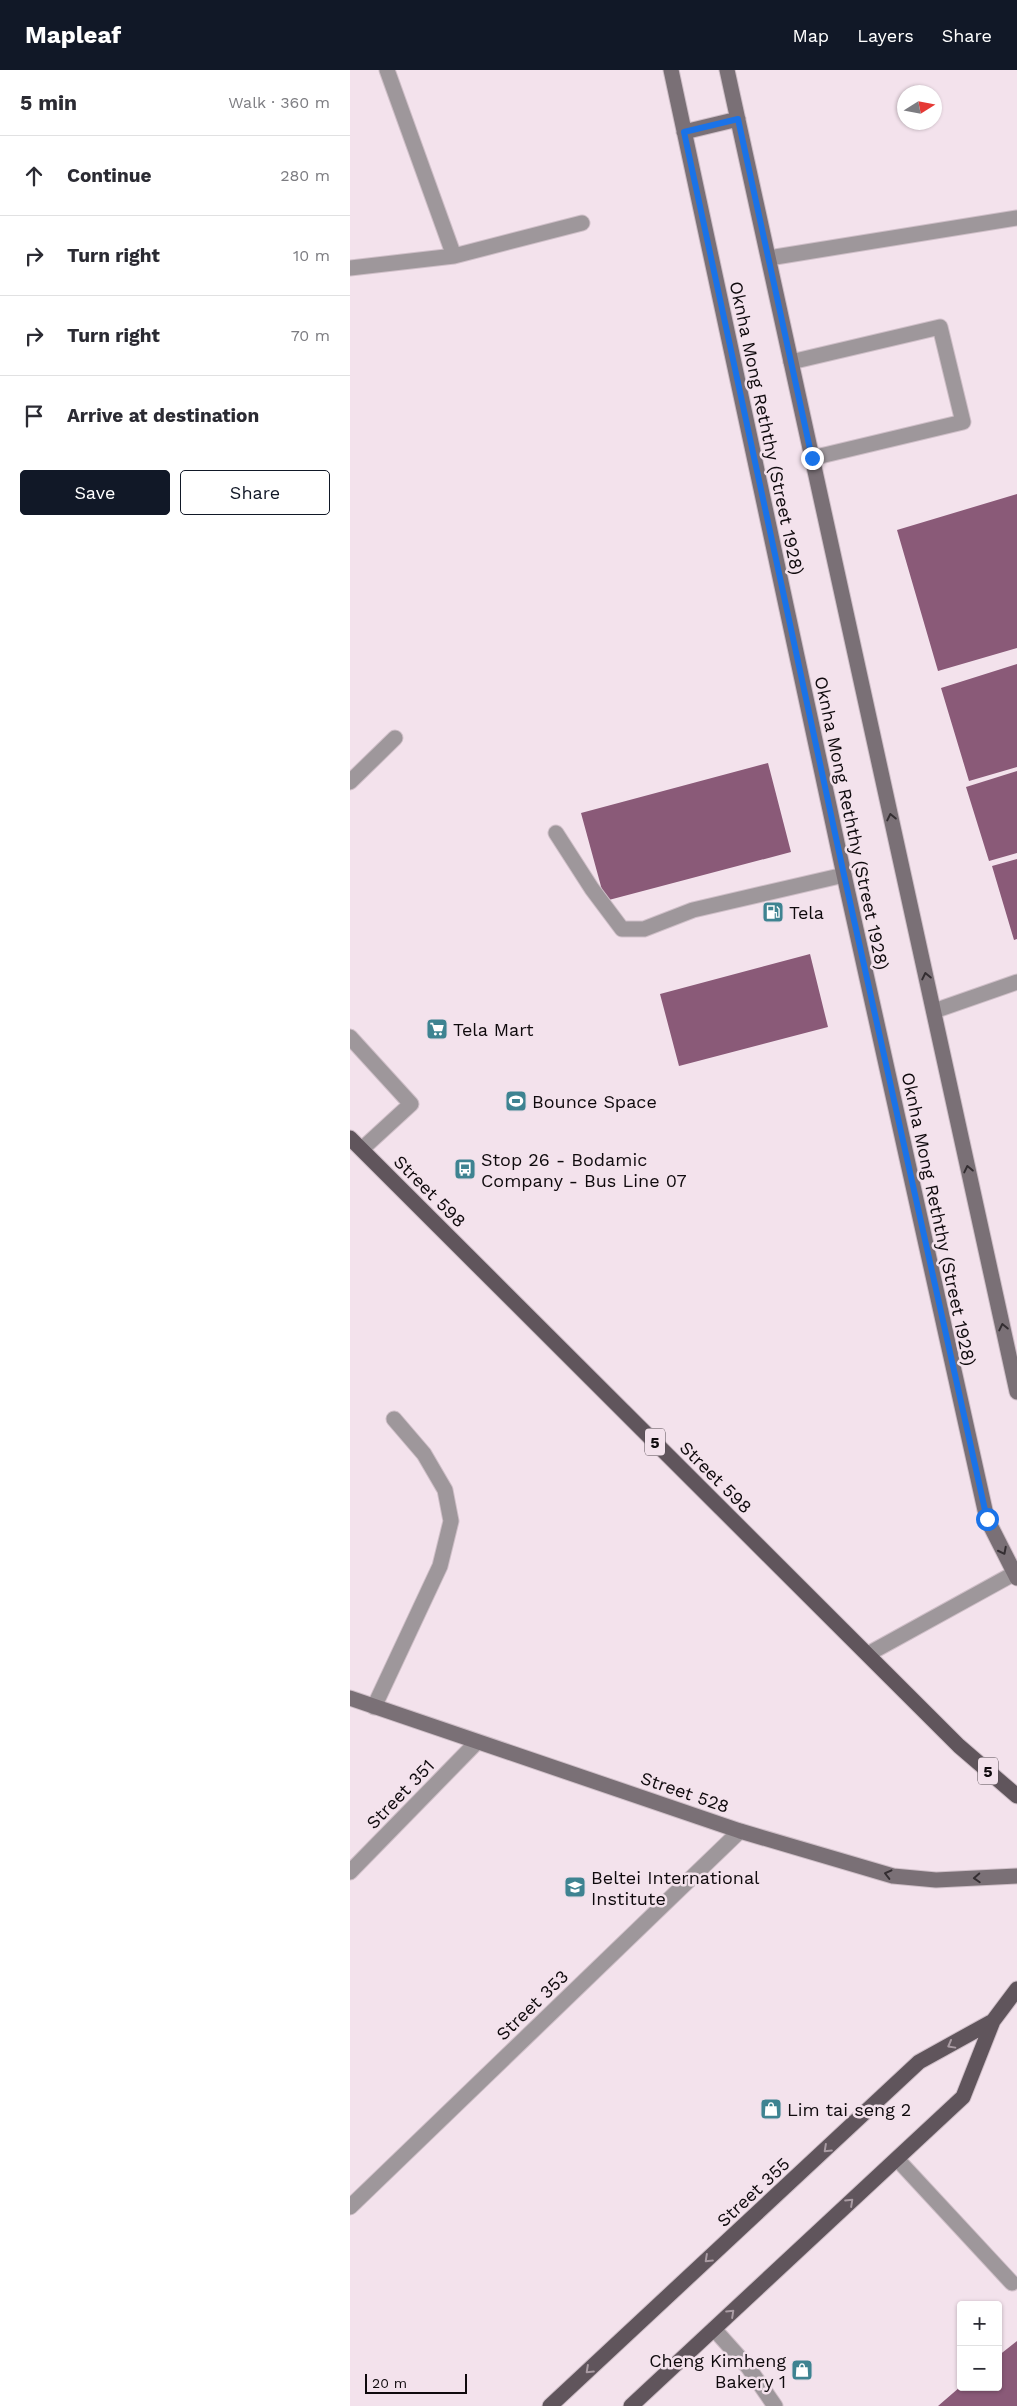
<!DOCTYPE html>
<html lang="en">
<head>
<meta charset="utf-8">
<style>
	body { margin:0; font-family:"Work Sans",sans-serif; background:#f7f7f7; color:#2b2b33 }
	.controls { position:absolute; right:15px; bottom:15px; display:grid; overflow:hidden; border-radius:5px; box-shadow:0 1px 4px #0004 }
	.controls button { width:45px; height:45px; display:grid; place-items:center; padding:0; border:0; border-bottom:1px solid #e1e1e2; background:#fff; color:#2b2b33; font:25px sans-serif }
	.compass { position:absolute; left:547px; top:15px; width:45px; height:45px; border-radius:50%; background:#fff; box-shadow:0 1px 4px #0004; rotate:79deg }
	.scale { position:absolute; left:15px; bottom:12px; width:102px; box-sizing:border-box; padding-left:5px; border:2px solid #0f0a0d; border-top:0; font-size:14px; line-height:18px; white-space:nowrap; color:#0f0a0d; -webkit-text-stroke:4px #f3e2ec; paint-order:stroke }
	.stop { position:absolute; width:15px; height:15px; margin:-11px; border:4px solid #1a73e8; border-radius:50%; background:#fff }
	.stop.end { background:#1a73e8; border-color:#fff; box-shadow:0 1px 5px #0008 }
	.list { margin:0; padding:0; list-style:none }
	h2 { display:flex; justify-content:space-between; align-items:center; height:65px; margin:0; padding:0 20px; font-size:21px }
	h2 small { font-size:16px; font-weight:400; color:#7c7c81 }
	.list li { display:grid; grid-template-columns:32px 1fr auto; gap:15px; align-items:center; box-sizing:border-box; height:80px; padding:0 20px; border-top:1px solid #e1e1e2 }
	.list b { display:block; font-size:19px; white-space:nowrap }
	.list em { font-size:16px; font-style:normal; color:#7c7c81 }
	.actions { display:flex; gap:10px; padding:15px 20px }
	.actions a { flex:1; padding:11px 0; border:1px solid #111827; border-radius:5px; text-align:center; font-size:18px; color:#111827 }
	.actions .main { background:#111827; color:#fff }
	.icon { flex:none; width:28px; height:28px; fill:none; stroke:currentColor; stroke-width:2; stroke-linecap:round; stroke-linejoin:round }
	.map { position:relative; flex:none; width:667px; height:2336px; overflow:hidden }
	header { display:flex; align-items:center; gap:30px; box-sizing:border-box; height:70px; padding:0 25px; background:#111827; color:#fff }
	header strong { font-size:24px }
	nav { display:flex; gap:28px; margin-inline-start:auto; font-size:18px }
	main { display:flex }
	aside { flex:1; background:#fff }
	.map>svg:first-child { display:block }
	.building { fill:#8a5a78 }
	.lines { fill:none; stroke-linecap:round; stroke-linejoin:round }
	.lane-casing { stroke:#cfbfc8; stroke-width:17 }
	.street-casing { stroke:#cfbfc8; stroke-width:17 }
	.secondary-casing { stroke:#cfbfc8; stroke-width:17 }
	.primary-casing { stroke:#cfbfc8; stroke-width:17 }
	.lane { stroke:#9e979b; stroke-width:15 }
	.street { stroke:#9e979b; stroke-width:15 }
	.secondary { stroke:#7a7076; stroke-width:15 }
	.primary { stroke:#60555c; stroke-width:15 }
	.oneway { stroke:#342e32 }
	.oneway2 { stroke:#aa9ca4 }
	.route { stroke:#1a73e8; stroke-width:6 }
	.labels { text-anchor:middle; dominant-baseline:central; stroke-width:5; stroke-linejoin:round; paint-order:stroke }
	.shield { fill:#f3e2ec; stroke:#534b50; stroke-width:1 }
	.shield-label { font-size:16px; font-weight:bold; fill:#0f0a0d }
	.street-label { font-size:18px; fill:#0f0a0d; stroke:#f3e2ec }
	.poi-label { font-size:18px; fill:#0f0a0d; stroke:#f3e2ec; text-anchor:start }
</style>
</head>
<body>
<header>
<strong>Mapleaf</strong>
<nav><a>Map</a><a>Layers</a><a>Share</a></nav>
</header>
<main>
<aside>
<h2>5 min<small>Walk · 360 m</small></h2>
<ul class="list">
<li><svg class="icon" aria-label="ahead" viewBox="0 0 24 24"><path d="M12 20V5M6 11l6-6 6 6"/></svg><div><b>Continue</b></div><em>280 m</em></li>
<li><svg class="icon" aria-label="right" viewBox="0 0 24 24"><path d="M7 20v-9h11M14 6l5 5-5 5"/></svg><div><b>Turn right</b></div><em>10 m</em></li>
<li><svg class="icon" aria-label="right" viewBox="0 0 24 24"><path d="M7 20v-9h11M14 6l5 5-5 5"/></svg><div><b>Turn right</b></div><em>70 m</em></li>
<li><svg class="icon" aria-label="arrive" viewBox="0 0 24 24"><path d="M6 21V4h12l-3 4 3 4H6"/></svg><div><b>Arrive at destination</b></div></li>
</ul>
<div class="actions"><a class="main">Save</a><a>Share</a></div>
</aside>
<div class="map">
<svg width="667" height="2336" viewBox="0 0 667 2336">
	<rect width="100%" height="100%" fill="#f3e2ec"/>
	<path class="building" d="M667 424V578L588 601 547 460Z
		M667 594V697L619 711 591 618Z
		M418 693 441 782 255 831 231 743Z
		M667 701V783L639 791 616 717Z
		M667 789V869L664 870 642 796Z
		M460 884 478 957 329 996 310 924Z
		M667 2271V2336H588L610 2317H648V2286Z"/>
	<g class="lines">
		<g class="lane-casing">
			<path id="lane" d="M441 292 590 257 613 352 462 388
				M0 712 45 668
				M206 763 242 819 272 859H294L343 840 494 805
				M584 941 667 912
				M0 967 61 1034 12 1079
				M518 1584 665 1503
				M24 1637 90 1496 101 1451 95 1420 74 1384 44 1349
				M547 2089 662 2213
				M364 2259 398 2297 425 2336"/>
		</g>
		<g class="street-casing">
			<path id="street" d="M37 0 104 186
				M419 188 667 148
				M0 198 104 186 232 153
				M0 1802 127 1672
				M0 2137 390 1761"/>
		</g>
		<g class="secondary-casing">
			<path id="secondary" d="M321 0 494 805 637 1449 667 1508
				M377 0 667 1322
				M334 62 388 49
				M0 1628 390 1761 543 1806 586 1810 667 1806"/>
		</g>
		<g class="primary-casing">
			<path id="primary" d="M0 1068 609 1676 667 1726
				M200 2336 569 1992 643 1951
				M281 2336 613 2027 643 1951 667 1919"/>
		</g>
		<use href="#lane" class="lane"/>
		<use href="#street" class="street"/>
		<use href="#secondary" class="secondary"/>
		<use href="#primary" class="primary"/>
	</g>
	<defs><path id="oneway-chevron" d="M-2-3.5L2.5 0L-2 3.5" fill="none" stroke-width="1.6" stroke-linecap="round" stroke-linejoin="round" transform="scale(1.25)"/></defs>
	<g class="oneway">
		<use href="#oneway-chevron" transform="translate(541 747) rotate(-102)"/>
		<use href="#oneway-chevron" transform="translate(576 906) rotate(-102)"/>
		<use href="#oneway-chevron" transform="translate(618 1099) rotate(-102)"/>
		<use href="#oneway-chevron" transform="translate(653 1257) rotate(-102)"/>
		<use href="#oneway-chevron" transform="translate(653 1481) rotate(63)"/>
		<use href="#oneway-chevron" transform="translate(538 1804) rotate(-166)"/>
		<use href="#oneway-chevron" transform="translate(627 1808) rotate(177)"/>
	</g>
	<g class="oneway2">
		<use href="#oneway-chevron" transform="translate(601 1975) rotate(151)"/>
		<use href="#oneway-chevron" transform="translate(477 2079) rotate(137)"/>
		<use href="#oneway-chevron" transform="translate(500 2132) rotate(-43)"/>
		<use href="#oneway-chevron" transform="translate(358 2189) rotate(137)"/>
		<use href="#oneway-chevron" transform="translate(381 2243) rotate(-43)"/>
		<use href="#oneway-chevron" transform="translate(239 2300) rotate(137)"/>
	</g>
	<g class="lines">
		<path class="route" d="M462 388 388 49 334 62 494 805 637 1449"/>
	</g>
	<defs>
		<g id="fuel-square" transform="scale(1.125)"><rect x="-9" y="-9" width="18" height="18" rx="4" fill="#3e8391" stroke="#f3e2ec"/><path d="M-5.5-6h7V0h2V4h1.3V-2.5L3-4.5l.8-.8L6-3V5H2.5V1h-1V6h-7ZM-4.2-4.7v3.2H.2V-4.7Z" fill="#fff"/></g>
		<g id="supermarket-square" transform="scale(1.125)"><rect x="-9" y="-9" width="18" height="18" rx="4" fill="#3e8391" stroke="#f3e2ec"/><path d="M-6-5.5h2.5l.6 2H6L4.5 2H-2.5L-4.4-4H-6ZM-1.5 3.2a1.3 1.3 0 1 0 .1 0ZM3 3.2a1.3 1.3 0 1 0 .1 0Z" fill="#fff"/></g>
		<g id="stadium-square" transform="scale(1.125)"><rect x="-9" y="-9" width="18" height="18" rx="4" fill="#3e8391" stroke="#f3e2ec"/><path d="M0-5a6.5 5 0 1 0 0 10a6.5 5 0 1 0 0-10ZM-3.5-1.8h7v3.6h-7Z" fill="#fff"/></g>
		<g id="bus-square" transform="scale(1.125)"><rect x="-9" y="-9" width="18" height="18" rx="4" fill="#3e8391" stroke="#f3e2ec"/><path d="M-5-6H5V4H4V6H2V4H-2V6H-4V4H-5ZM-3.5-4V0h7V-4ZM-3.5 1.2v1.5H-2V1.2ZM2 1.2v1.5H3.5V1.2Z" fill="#fff"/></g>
		<g id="school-square" transform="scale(1.125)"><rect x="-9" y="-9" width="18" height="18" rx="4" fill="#3e8391" stroke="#f3e2ec"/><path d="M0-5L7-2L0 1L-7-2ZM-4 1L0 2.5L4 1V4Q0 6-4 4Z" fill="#fff"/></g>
		<g id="shop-square" transform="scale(1.125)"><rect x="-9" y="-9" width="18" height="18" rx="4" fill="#3e8391" stroke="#f3e2ec"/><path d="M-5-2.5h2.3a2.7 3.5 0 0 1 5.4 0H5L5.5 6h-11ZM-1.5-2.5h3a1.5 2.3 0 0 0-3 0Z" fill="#fff"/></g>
	</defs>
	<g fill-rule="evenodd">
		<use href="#fuel-square" x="423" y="842"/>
		<use href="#supermarket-square" x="87" y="959"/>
		<use href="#stadium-square" x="166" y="1031"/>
		<use href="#bus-square" x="115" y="1099"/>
		<use href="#school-square" x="225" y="1817"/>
		<use href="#shop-square" x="421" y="2039"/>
		<use href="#shop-square" x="452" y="2300"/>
	</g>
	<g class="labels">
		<g class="shield">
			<rect x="295" y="1358.5" width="20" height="27" rx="4"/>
			<rect x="628" y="1687.5" width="20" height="27" rx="4"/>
		</g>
		<g class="shield-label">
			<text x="305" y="1372">5</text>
			<text x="638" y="1701">5</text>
		</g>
		<g class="street-label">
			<text transform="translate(417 358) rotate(78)">Oknha Mong Reththy (Street 1928)</text>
			<text transform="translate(502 753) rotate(78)">Oknha Mong Reththy (Street 1928)</text>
			<text transform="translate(80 1121) rotate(45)">Street 598</text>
			<text transform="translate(589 1149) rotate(78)">Oknha Mong Reththy (Street 1928)</text>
			<text transform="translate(366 1407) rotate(45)">Street 598</text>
			<text transform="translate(335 1722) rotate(19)">Street 528</text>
			<text transform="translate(50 1724) rotate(-46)">Street 351</text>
			<text transform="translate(182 1935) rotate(-44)">Street 353</text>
			<text transform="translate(403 2122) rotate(-43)">Street 355</text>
		</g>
		<g class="poi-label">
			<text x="439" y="842">Tela</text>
			<text x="103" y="959">Tela Mart</text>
			<text x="182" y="1031">Bounce Space</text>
			<text x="131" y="1089">Stop 26 - Bodamic<tspan x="131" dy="21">Company - Bus Line 07</tspan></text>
			<text x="241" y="1807">Beltei International<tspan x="241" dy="21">Institute</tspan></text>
			<text x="437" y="2039">Lim tai seng 2</text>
			<text x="436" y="2290" text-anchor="end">Cheng Kimheng<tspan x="436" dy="21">Bakery 1</tspan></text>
		</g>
	</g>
</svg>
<div class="controls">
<button>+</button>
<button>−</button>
</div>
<svg class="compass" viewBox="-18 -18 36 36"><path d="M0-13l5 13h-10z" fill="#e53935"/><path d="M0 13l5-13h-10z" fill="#7c7c81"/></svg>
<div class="scale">20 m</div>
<div class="stop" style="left:637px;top:1449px"></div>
<div class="stop end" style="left:462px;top:388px"></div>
</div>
</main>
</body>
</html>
